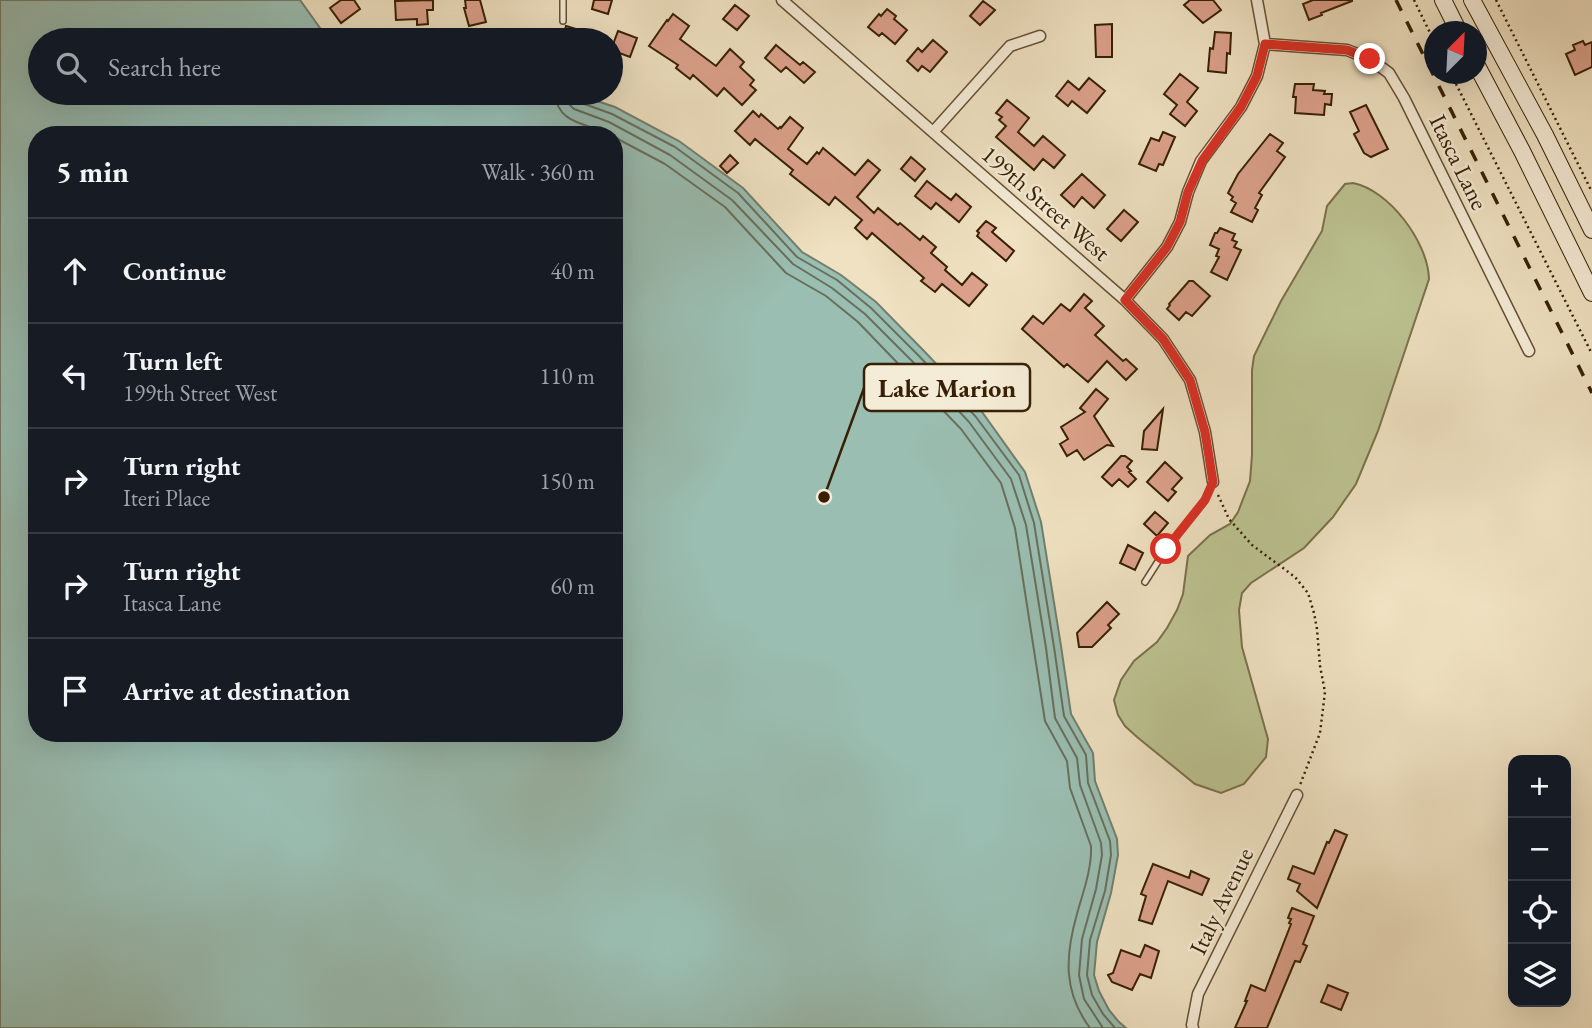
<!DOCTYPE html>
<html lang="en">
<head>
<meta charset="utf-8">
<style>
	body { margin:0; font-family:"EB Garamond",serif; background:#242831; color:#f1f3f6 }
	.controls { position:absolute; right:21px; bottom:21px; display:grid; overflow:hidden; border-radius:14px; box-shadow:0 7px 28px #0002 }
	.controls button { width:63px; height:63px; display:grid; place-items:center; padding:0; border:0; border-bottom:2px solid #363941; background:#171b24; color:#f1f3f6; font:35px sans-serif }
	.compass { position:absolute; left:1424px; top:21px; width:63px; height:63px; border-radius:50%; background:#171b24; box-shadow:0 7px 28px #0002; rotate:24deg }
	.stop { position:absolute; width:21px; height:21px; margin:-16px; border:5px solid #d93025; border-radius:50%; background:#fff }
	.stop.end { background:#d93025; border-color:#fff; box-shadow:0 2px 7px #0008 }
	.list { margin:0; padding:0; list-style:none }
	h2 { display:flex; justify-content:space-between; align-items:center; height:91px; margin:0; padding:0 28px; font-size:30px }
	h2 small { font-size:23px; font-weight:400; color:#9ea1a6 }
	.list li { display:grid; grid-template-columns:46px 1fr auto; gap:21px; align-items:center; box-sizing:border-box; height:105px; padding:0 28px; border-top:2px solid #363941 }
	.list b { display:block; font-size:26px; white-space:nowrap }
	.list p { margin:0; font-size:23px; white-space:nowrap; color:#9ea1a6 }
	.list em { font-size:23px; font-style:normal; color:#9ea1a6 }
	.icon { flex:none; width:38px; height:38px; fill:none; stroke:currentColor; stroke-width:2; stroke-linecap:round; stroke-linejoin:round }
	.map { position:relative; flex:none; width:1592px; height:1028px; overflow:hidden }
	.search { position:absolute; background:#171b24; box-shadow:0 7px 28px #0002; left:28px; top:28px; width:595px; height:77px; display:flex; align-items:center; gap:18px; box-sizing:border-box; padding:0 24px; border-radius:38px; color:#9ea1a6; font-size:26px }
	.panel { position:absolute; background:#171b24; box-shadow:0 7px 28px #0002; left:28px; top:126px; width:595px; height:616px; border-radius:28px }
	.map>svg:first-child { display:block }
	.green { fill:#bcc291; stroke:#7a714b; stroke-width:2 }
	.water { fill:#9abeb2; stroke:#727f6d; stroke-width:2; fill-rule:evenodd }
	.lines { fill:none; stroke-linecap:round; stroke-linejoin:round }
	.shore { stroke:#686f5c; stroke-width:2 }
	.building { fill:#dca18b; stroke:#372005; stroke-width:2 }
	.lane-casing { stroke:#655034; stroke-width:8 }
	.street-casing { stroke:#655034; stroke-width:13 }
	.secondary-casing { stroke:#372005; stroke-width:18 }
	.path { stroke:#372005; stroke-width:2.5; stroke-dasharray:2 3.5; stroke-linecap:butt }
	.lane { stroke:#f5ecd7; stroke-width:5 }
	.street { stroke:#f5ecd7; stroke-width:10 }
	.secondary { stroke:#f5ecd7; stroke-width:16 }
	.rail { stroke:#372005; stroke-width:3.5; stroke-dasharray:12 12; stroke-linecap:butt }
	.route { stroke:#d93025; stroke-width:9 }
	.labels { text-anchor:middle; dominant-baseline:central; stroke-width:5; stroke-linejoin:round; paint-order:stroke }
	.street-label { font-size:24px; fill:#372005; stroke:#f5ecd7 }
	.leader { fill:none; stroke:#372005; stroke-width:2.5 }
	.callout-dot { fill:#372005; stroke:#f5ecd7; stroke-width:2.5 }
	.callout { fill:#f5ecd7; stroke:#372005; stroke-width:2.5 }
	.callout-label { font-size:26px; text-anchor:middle; font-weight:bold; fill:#372005 }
</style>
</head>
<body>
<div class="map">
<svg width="1592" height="1028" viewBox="0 0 1592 1028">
	<rect width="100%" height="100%" fill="#efe1c1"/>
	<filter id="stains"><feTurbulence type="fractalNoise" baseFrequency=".00286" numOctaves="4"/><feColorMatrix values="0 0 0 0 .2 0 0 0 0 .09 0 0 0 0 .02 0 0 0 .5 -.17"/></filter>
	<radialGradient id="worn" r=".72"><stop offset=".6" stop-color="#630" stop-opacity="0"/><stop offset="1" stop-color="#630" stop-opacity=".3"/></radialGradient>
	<path class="green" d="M1353 183C1389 190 1428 242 1429 279L1378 431 1356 484 1333 517 1304 548 1251 583 1242 593 1239 610 1242 647 1268 739 1266 757 1244 784 1221 793 1195 784 1137 737 1125 726 1118 715 1114 700 1121 680 1134 661 1157 642 1167 628 1177 610 1183 594 1188 556 1210 535 1230 524 1238 512 1250 481 1252 455V370L1254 356 1281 301 1322 231 1327 206 1345 184Z"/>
	<path class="water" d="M0 0H300L320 28 339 40H40V93L576 94 615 107 679 141 743 188 802 252 841 275 876 302 924 351 982 412 1025 472 1041 522 1061 646 1071 714 1093 753 1095 781 1117 839 1118 855 1111 893 1097 942 1094 975 1099 991 1109 1010 1118 1021 1126 1028H0ZM37 135H614V733H37Z"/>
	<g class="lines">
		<path class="shore" d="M555 93C557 125 588 123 611 135
			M566 93 567 102 574 109 609 122 670 155 732 200 793 264 832 288 865 314 913 362 969 422 1011 479 1026 525 1046 648 1055 718 1077 758 1080 785 1101 843 1102 855 1096 889 1082 939 1079 975 1084 999 1103 1028
			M575 93V98L579 102 612 114 675 147 738 193 797 257 837 280 871 308 919 356 976 417 1019 475 1034 523 1054 647 1064 716 1086 755 1088 783 1110 841 1111 855 1105 891 1090 940 1087 975 1092 995 1103 1014 1115 1028
			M614 137 665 164 725 207 786 273 826 296 858 322 961 429 1001 483 1015 528 1045 721 1067 761 1070 788 1091 846C1092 869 1083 892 1077 914 1065 956 1063 992 1090 1028"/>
	</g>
	<path class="building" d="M341 0H354L360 9 341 23 330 8Z
		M433 0V10H427L428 24 417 25V19L396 20 395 1Z
		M465 0H480L486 22 469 26 464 8H466Z
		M594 0H612L608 14 592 9Z
		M1190 0H1213L1221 10 1203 23 1184 5Z
		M1313 0H1352V1L1321 13 1322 15 1309 20 1303 4Z
		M983 1 995 10 980 25 970 16Z
		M735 5 749 16 737 30 723 19Z
		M887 9 896 16 894 19 907 30 895 44 882 33 879 36 868 27 879 14 881 16Z
		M673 14 689 26 680 39 716 66 730 49 744 62 740 67 754 80 750 85 756 90 742 105 724 88 717 96 693 75 690 79 676 68 678 65 649 46 667 20 668 21Z
		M1112 24V57H1096L1095 25Z
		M566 26 579 30 576 40H562Z
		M618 31 637 38 630 57 611 50Z
		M1215 32 1231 33 1230 54 1227 53 1226 73 1208 71 1210 48 1213 49Z
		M933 40 947 52 930 72 922 66 918 71 907 61 918 48 922 52Z
		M1583 41 1585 45 1592 42V67L1575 75 1566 54 1575 50 1573 45Z
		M776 45 800 65 803 62 815 72 804 83 786 67 781 72 765 58Z
		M1180 74 1198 88 1187 102 1197 111 1185 126 1170 114 1177 105 1164 94Z
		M1089 78 1105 91 1087 113 1072 101 1068 106 1056 96 1068 81 1079 90Z
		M1295 84H1314L1313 90 1325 91 1324 94H1332L1331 105 1325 104 1324 115 1295 113 1296 97H1293Z
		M1007 100 1029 118 1018 132 1034 146 1043 136 1065 155 1054 168 1043 159 1034 170 996 137 1006 126 999 120 1002 117 996 113Z
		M1366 105 1388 149 1371 157 1364 153 1354 134 1359 131 1350 112Z
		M753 111 759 117 761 114 778 129 780 127 781 128 790 117 803 128 788 149 807 164 817 152 819 154 823 148 855 175 868 160 880 170 857 197 874 213 878 208 898 225 900 223 920 240 923 236 936 247 931 253 947 267 945 270 962 285 972 273 987 285 969 306 942 284 935 292 921 281 924 278 872 233 867 239 855 228 862 220 835 197 829 205 790 174 793 170 755 139 750 145 735 131Z
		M1163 132 1175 137 1163 165 1159 164 1156 171 1139 164 1151 138 1159 141Z
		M1270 134 1283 143 1277 151 1285 157 1259 193 1262 195 1255 208 1258 210 1252 222 1231 212 1236 203 1231 200 1233 197 1228 193 1238 174Z
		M730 155 738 163 727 173 720 166Z
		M911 157 925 169 915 181 901 169Z
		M1082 174 1105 195 1094 208 1082 197 1074 207 1061 195Z
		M927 181 951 200 956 194 971 207 959 222 936 203 931 209 915 196Z
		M1124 210 1138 222 1121 241 1107 229Z
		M986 221 996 228 992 232 1014 251 1006 261 977 236 979 233 977 231Z
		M1220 228 1235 234 1232 240 1237 242 1234 247 1241 250 1227 280 1211 272 1219 257 1216 256 1219 249 1210 245 1215 233H1217Z
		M1189 281H1193L1210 296 1192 316 1186 312 1179 320 1167 309 1170 305 1169 304Z
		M1084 294 1092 301 1085 308 1104 326 1095 335 1123 361 1126 359 1137 369 1126 380 1107 361 1088 382 1067 364 1064 367 1022 329 1033 316 1043 324 1061 304 1070 311Z
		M1096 389 1108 399 1094 416 1113 446 1107 445 1084 460 1077 450 1067 456 1060 444 1068 439 1061 427 1085 412 1080 408Z
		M1163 409 1157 450 1142 449 1144 431Z
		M1121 456H1125L1132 461 1127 467 1131 471 1129 472 1136 479 1128 487 1119 479 1112 486 1102 477Z
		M1165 462 1182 478 1172 489 1176 492 1168 501 1147 482Z
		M1155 512 1168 523 1157 536 1144 524Z
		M1128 545 1143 553 1135 570 1120 563Z
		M1107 602 1119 614 1108 625 1111 628 1092 647H1079L1077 633Z
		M1335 830 1347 835 1317 908 1297 891 1300 884 1288 879 1293 866 1314 874 1327 842 1329 843Z
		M1153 864 1189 878 1191 871 1209 879 1202 895 1168 881 1152 924 1139 920 1146 896 1141 894Z
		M1292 908 1314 916 1303 944 1307 946 1300 962 1295 961 1267 1028H1235L1247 1001H1245L1251 985 1265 991 1291 924 1289 923 1291 919 1288 918Z
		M1145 945 1159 951 1151 978 1140 974 1132 990 1112 982 1108 975 1113 973 1121 950 1140 957Z
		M1328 985 1348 993 1341 1010 1321 1002Z"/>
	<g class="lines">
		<g class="lane-casing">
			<path id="lane" d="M563 0V21
				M1145 582 1166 549 1205 500 1213 482"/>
		</g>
		<g class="street-casing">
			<path id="street" d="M782 0 1125 300 1163 339 1190 380 1205 432 1213 482
				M1265 44 1347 50 1370 59 1389 73 1404 98 1529 351
				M933 132 1010 46 1040 36
				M1125 300 1167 247 1180 222 1188 192 1201 161 1241 107 1257 76 1265 44 1257 0
				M1193 1028 1192 1025 1198 994 1297 795"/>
		</g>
		<g class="secondary-casing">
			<path id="secondary" d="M1443 0 1459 32
				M1472 0 1545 135 1592 230
				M1476 64 1522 151 1592 293"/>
		</g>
		<path class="path" d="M1414 0 1434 41
			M1496 0 1592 192
			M1451 74 1592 354
			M1218 495 1229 519 1252 545 1295 577 1308 593 1314 613 1317 629 1320 666 1325 692 1320 733 1300 785"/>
		<use href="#lane" class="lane"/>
		<use href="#street" class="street"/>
		<use href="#secondary" class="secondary"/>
		<path class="rail" d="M1396 0 1592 393"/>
	</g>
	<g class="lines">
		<path class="route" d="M1166 549 1205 500 1213 482 1205 432 1190 380 1163 339 1125 300 1167 247 1180 222 1188 192 1202 161 1241 107 1257 76 1265 44 1347 50 1370 59"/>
	</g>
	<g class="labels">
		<g class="street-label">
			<text transform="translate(1459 162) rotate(64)">Itasca Lane</text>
			<text transform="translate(1046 203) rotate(41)">199th Street West</text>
			<text transform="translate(1221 901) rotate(-64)">Italy Avenue</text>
		</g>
	</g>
	<path class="leader" d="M824 497L864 388"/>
	<circle class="callout-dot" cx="824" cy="497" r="7"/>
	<rect class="callout" x="864" y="364" width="166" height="47" rx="7"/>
	<g class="callout-label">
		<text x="947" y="397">Lake Marion</text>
	</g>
	<rect width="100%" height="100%" filter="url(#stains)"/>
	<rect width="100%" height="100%" fill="url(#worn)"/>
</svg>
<div class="controls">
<button>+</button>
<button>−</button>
<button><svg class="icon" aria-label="locate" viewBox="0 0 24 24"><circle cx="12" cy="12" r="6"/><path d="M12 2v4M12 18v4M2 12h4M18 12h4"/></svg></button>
<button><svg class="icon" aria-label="layers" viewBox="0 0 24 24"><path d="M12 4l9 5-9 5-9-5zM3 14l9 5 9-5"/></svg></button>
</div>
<svg class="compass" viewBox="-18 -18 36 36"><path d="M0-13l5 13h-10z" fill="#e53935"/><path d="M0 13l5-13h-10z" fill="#9ea1a6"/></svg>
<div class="stop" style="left:1166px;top:549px"></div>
<div class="stop end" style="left:1370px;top:59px"></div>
<div class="search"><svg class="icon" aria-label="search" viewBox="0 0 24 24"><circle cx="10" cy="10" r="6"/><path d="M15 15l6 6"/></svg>Search here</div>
<section class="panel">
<h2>5 min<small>Walk · 360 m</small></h2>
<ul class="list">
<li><svg class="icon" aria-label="ahead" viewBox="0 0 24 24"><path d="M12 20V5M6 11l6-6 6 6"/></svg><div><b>Continue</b></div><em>40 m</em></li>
<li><svg class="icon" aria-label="left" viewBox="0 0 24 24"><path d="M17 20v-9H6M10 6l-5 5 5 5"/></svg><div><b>Turn left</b><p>199th Street West</p></div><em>110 m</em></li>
<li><svg class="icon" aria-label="right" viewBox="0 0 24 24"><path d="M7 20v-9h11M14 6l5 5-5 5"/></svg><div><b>Turn right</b><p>Iteri Place</p></div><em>150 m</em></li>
<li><svg class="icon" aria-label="right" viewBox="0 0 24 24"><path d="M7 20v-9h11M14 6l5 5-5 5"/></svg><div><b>Turn right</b><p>Itasca Lane</p></div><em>60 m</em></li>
<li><svg class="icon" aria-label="arrive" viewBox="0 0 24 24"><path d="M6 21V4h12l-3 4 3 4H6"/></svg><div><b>Arrive at destination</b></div></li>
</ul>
</section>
</div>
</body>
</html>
